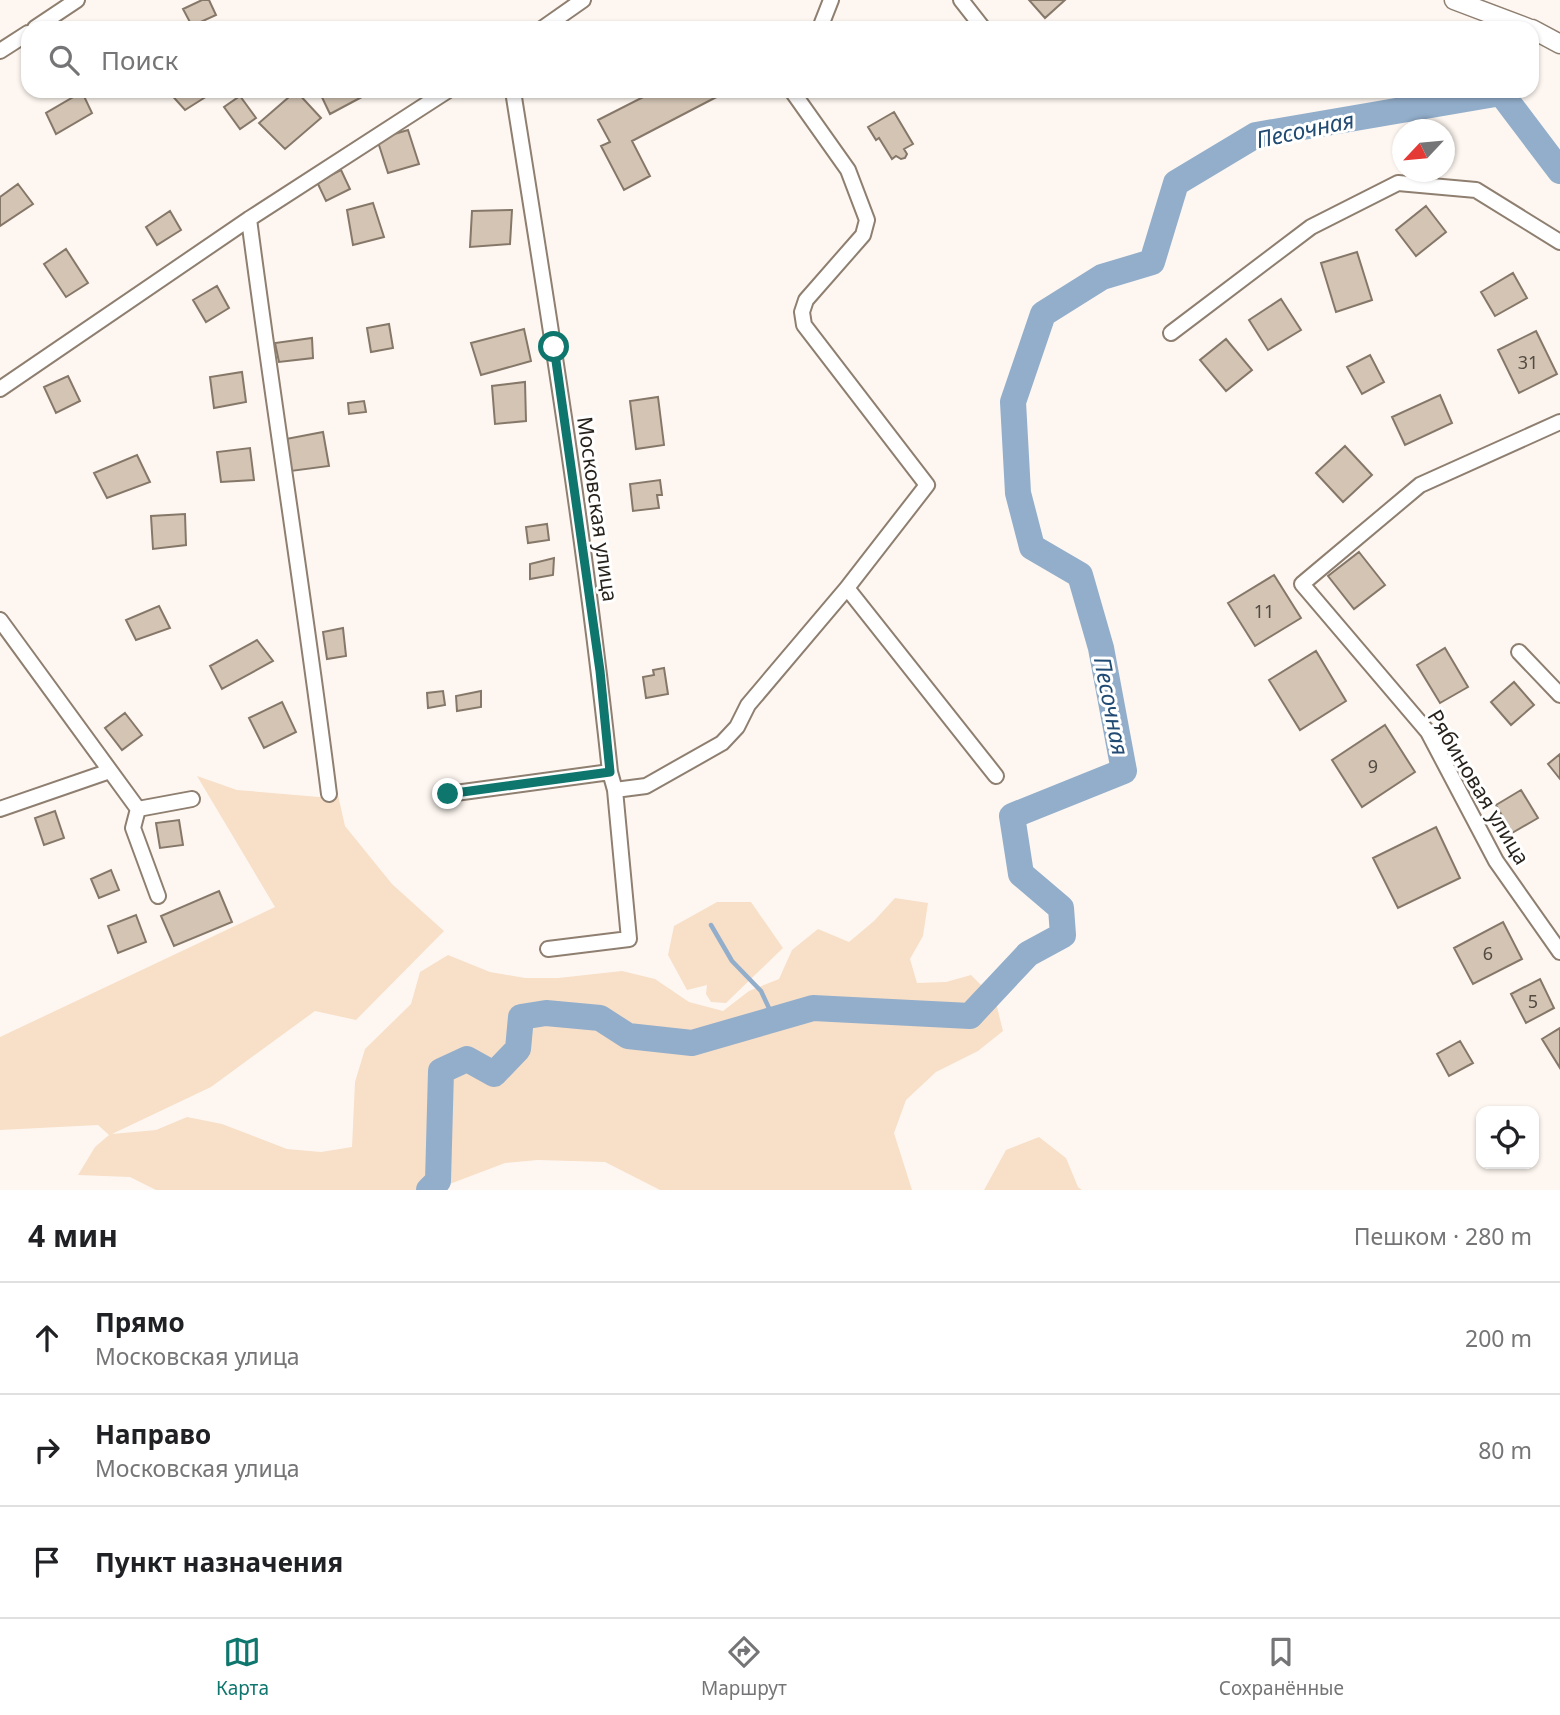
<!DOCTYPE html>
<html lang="ru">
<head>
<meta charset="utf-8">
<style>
	body { margin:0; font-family:"Noto Sans",sans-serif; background:#f2f2f2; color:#202124 }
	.controls { position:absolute; right:21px; bottom:21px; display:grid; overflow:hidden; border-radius:14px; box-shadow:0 2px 5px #0004 }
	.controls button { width:63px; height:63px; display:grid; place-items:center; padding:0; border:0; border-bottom:2px solid #e0e0e0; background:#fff; color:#202124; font:35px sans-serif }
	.compass { position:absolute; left:1392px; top:119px; width:63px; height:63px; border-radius:50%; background:#fff; box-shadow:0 2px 5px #0004; rotate:244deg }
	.stop { position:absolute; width:21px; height:21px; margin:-16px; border:5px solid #0f766e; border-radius:50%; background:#fff }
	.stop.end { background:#0f766e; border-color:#fff; box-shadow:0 2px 7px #0008 }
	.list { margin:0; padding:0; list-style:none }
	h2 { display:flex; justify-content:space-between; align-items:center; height:91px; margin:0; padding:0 28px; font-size:30px }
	h2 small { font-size:23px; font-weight:400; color:#757577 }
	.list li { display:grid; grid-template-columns:46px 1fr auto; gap:21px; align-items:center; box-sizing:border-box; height:112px; padding:0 28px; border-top:2px solid #e0e0e0 }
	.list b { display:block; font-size:26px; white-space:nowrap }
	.list p { margin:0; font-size:23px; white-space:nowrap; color:#757577 }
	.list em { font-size:23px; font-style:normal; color:#757577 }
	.icon { flex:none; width:38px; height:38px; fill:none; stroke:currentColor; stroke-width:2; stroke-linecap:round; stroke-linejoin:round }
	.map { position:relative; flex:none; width:1560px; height:1190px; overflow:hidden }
	.search { position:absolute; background:#fff; box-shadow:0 2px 5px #0004; left:21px; right:21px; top:21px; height:77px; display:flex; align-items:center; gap:18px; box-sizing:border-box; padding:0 24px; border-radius:21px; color:#757577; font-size:26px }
	.sheet { height:427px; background:#fff }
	nav { display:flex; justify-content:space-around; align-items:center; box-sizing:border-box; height:98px; border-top:2px solid #e0e0e0; background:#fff; font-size:19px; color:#757577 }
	nav a { display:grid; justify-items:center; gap:4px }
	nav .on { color:#0f766e }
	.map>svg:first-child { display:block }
	.green { fill:#f8dfc8 }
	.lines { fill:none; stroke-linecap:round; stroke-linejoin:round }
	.stream { stroke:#92aecb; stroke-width:4.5 }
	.river { stroke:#92aecb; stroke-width:26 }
	.building { fill:#d3c4b4; stroke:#867869; stroke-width:2 }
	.minor-casing { stroke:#8e7f70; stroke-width:18 }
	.major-casing { stroke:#8e7f70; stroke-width:21 }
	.minor { stroke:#fff; stroke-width:14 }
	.major { stroke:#fff; stroke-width:18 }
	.route { stroke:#0f766e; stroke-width:9 }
	.labels { text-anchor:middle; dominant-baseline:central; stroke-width:6; stroke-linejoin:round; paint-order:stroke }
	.number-label { font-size:18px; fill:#534a42 }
	.street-label { font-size:21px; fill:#28221c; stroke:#fff }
	.water-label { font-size:23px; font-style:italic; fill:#214b73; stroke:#fff }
</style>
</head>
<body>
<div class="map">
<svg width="1560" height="1190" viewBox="0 0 1560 1190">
	<rect width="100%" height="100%" fill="#fef7f1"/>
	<path class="green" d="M197 776 237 790 319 797 338 795 345 826 392 884 444 931 356 1020 315 1011 211 1087 112 1134 156 1130 187 1117 222 1124 287 1149 321 1152 352 1147 355 1082 365 1049 411 1004 420 972 448 955 490 972 525 978H558L622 971 655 979 689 1002 723 1011 749 991 779 979 792 950 818 929 849 942 874 921 895 898 928 903 923 936 910 959 917 983 946 982 971 975 995 999 1003 1031 978 1051 936 1072 906 1100 894 1133 912 1190H660L605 1162 538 1160 505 1163 434 1190H156L130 1177 78 1175 95 1147 109 1135 98 1125 0 1130V1037L275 907Z
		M717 902H751L783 948 726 1003 711 1002 706 994 707 985 687 990 668 955 674 926Z
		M1039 1137 1066 1158 1078 1187 1082 1190H984L1006 1150Z"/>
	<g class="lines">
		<path class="stream" d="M711 925 732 961 761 991 774 1019"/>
		<path class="river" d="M429 1190 438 1181 441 1071 467 1059 494 1074 518 1049 521 1017 546 1013 600 1018 628 1036 692 1043 813 1008 970 1016 1028 954 1063 935 1061 908 1021 874 1012 816 1124 771 1101 648 1080 575 1032 547 1018 493 1013 402 1043 314 1102 277 1152 262 1176 183 1256 135 1501 93 1560 171"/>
	</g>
	<path class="building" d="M202 0H209L216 15 192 26 183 9Z
		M1029 0H1065L1045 18Z
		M168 91H215L185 110Z
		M296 91 321 118 285 149 259 123Z
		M319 91H373L330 114Z
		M655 91H728L632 141 650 176 624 190 601 146 610 142 598 120Z
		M82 92 92 113 56 134 46 113Z
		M240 96 256 118 240 129 224 107Z
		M894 112 913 144 904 149 907 154 905 158 901 159 896 156 892 159 879 138 876 140 868 127Z
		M408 130 419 164 388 173 377 139Z
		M341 170 350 189 326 201 317 182Z
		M18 184 33 204 0 226V197Z
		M373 203 384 237 353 245 347 210Z
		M1426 206 1446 232 1416 256 1396 230Z
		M512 210 510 244 470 247 472 211Z
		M170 211 181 230 157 245 146 227Z
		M66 249 88 283 66 297 44 264Z
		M1357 252 1372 300 1336 312 1321 263Z
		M1513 273 1527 298 1495 316 1481 292Z
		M217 286 229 308 206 322 193 300Z
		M1281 299 1301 330 1268 350 1249 320Z
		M389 324 393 348 371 352 367 328Z
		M524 329 531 361 481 375 471 343Z
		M1536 331 1557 374 1519 393 1498 350Z
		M312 338 313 358 279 362 275 343Z
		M1226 339 1252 370 1226 391 1200 360Z
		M1370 355 1384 382 1362 394 1347 367Z
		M242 372 246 402 214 408 210 377Z
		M68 376 80 401 56 413 44 387Z
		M525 382 526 421 495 424 492 386Z
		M1440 395 1452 423 1405 445 1392 417Z
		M658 397 664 445 636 449 630 401Z
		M364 401 366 412 349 414 348 403Z
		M323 432 329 466 291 471 286 439Z
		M1345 446 1372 475 1343 502 1316 473Z
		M250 448 254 480 221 482 217 452Z
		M137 455 150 482 107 498 94 473Z
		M660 480 662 495H657L659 508 633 511 630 484Z
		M185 514 186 545 153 549 151 516Z
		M547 524 549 540 528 543 526 527Z
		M1359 552 1385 585 1354 609 1328 576Z
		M554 558 553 575 530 579V564Z
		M1274 575 1301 618 1255 646 1228 603Z
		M159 606 170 628 136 640 126 620Z
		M343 628 346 656 327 659 323 632Z
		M257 640 273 661 222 689 210 666Z
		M1445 648 1468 687 1440 703 1417 665Z
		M1316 651 1346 701 1300 730 1269 680Z
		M664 668 668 694 646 698 643 677 654 675 653 670Z
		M1514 682 1534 705 1511 725 1491 702Z
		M443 691 445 705 428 708 427 693Z
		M481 691V707L457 711 456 696Z
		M282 702 296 732 264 748 249 718Z
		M125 713 142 735 122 750 105 728Z
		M1385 725 1415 772 1362 807 1332 760Z
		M1560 754V779L1548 764Z
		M1521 790 1538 818 1512 833 1496 805Z
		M55 811 64 838 44 845 35 818Z
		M179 820 183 845 160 848 156 823Z
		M1436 827 1460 878 1398 908 1373 858Z
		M111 870 119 890 99 898 91 879Z
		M219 891 232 922 174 946 161 916Z
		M136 915 146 942 118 953 108 926Z
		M1503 922 1522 959 1473 984 1454 948Z
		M1540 979 1554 1008 1526 1023 1511 994Z
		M1560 1028V1068L1542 1039Z
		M1460 1041 1473 1063 1449 1076 1437 1054Z"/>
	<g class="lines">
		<g class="minor-casing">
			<path id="minor" d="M961 0 983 28
				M35 28 77 0
				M543 28 583 0
				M820 28 831 0
				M0 51 28 33
				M792 91 848 170 867 220 863 235 806 300 802 312 804 325 927 485 847 588
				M249 219C274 411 305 602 329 794
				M1171 333 1311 227 1398 183 1476 190 1560 242
				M0 389 249 219 447 91
				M1560 422 1420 485 1302 584 1428 732 1496 861 1560 952
				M0 620 138 809
				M1519 652 1560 695
				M610 772 615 790 646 786 722 743 737 727 748 705 847 588 996 776
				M448 794 610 772C586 544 549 317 513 91
				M0 809 110 771
				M158 896 133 828 138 809 192 799
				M548 949 629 939 615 790"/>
		</g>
		<g class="major-casing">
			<path id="major" d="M1454 0 1528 28
				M1532 29 1560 44"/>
		</g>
		<use href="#minor" class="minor"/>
		<use href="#major" class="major"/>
	</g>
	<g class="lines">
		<path class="route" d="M448 794 610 772 600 671 554 347"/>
	</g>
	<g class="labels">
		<g class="number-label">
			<text x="1528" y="362">31</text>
			<text x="1264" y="611">11</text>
			<text x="1373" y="766">9</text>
			<text x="1488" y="953">6</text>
			<text x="1533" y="1001">5</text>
		</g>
		<g class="street-label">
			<text transform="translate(598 509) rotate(82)">Московская улица</text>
			<text transform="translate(1479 787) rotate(59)">Рябиновая улица</text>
		</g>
		<g class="water-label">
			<text transform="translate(1305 129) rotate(-12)">Песочная</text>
			<text transform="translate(1112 706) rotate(79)">Песочная</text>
		</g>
	</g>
</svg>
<div class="controls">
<button><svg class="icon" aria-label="locate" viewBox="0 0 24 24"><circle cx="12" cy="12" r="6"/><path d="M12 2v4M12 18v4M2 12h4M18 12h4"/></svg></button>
</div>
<svg class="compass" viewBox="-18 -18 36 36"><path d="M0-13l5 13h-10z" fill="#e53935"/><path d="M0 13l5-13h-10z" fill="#757577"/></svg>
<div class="stop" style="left:554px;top:347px"></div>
<div class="stop end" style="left:448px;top:794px"></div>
<div class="search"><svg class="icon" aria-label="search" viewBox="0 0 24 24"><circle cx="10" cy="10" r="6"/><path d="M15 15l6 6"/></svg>Поиск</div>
</div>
<section class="sheet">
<h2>4 мин<small>Пешком · 280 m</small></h2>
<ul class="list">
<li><svg class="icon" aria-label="ahead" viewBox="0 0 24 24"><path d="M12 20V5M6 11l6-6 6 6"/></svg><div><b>Прямо</b><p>Московская улица</p></div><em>200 m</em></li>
<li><svg class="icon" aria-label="right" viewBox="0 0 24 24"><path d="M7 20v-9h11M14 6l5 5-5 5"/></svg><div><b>Направо</b><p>Московская улица</p></div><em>80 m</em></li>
<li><svg class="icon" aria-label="arrive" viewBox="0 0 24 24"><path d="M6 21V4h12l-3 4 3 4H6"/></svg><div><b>Пункт назначения</b></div></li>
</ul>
</section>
<nav>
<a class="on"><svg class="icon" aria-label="map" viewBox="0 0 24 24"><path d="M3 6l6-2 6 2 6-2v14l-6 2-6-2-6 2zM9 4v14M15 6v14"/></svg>Карта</a>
<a><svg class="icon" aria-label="directions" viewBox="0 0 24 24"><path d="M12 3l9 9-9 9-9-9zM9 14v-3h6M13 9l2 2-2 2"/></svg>Маршрут</a>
<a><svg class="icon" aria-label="saved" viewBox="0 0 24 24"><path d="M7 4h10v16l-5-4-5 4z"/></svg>Сохранённые</a>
</nav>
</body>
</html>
